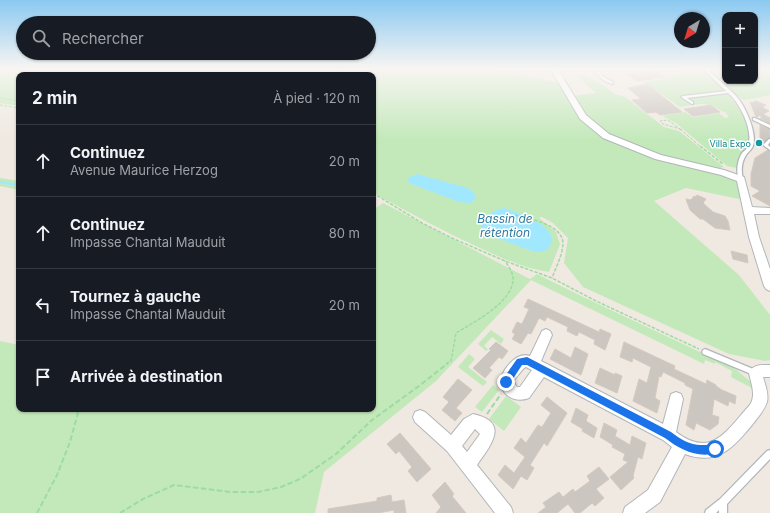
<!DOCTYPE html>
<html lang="fr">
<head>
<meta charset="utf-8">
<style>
	body { margin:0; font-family:Inter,sans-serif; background:#242831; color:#f1f3f6 }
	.controls { position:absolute; right:12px; top:12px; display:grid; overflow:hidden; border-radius:8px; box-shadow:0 1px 3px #0004 }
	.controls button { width:36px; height:36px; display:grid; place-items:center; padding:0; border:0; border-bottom:1px solid #363941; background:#171b24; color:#f1f3f6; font:20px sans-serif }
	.compass { position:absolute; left:674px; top:12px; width:36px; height:36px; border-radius:50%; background:#171b24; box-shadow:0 1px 3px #0004; rotate:218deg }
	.stop { position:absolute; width:12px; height:12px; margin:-9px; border:3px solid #1a73e8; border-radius:50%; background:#fff }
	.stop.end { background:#1a73e8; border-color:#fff; box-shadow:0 1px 4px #0008 }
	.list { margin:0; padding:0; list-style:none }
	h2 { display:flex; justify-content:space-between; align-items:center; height:52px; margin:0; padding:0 16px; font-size:17px }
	h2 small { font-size:13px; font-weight:400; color:#9ea1a6 }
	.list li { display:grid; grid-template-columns:26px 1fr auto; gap:12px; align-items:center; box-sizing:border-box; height:72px; padding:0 16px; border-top:1px solid #363941 }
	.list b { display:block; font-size:15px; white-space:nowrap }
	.list p { margin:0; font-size:13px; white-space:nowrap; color:#9ea1a6 }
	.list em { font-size:13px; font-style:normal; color:#9ea1a6 }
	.icon { flex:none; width:22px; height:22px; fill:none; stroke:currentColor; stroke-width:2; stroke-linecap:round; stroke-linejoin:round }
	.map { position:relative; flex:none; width:770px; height:513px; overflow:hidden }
	.search { position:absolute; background:#171b24; box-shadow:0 1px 3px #0004; left:16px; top:16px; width:360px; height:44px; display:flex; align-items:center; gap:10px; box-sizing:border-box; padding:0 14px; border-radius:22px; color:#9ea1a6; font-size:15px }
	.panel { position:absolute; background:#171b24; box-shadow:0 1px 3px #0004; left:16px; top:72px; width:360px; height:340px; border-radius:8px }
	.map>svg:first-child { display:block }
	.green { fill:#c3e9ba }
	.water { fill:#a1e8ff }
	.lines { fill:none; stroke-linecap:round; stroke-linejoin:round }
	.stream-far1 { stroke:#a1e8ff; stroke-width:2 }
	.stream { stroke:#a1e8ff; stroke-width:2.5 }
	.building { fill:#ccc6c0; stroke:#d4c9bf }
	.service-casing { stroke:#b2b6ba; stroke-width:2.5 }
	.minor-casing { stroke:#b2b6ba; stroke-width:2 }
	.path-far2 { stroke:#9cdca1; stroke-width:1; stroke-dasharray:3 1.5; stroke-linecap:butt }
	.path-far1 { stroke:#9cdca1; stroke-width:1.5; stroke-dasharray:3.5 1.5; stroke-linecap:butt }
	.path { stroke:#9cdca1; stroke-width:2; stroke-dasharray:5.5 2.5; stroke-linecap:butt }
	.service { fill:#fff; fill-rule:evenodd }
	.minor { fill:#fff; fill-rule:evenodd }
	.route { fill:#1a73e8 }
	.culture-dot { fill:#0f9aa8; stroke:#fff; stroke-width:1.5 }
	.labels { text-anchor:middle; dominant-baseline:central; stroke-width:3; stroke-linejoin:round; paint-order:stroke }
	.far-culture-label { font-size:9px; fill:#0d838f; stroke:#fff; text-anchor:end }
	.water-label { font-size:12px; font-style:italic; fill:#2e7ba0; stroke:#fff }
</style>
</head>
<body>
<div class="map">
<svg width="770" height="513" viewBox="0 0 770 513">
	<rect width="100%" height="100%" fill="#efe9e1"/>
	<path class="green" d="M0 68H142L160 75H19V106L0 103Z
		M211 68H502L500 69 504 71 560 83 579 115 622 145 729 176 739 184 744 200 686 188 654 201 739 275 770 315V360L765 361 729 354 583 287 564 263 568 238 553 223 542 217 539 218 556 232 560 244 549 272C525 269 502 258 480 248 445 232 412 214 379 196L373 191V75H217V72Z
		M674 68H703L704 72C722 90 754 114 748 143 747 149 742 151 739 156 737 159 738 164 737 168L727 166 676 123 662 116 685 112 693 117 719 113 725 118 729 117 725 112C719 111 716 106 710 105 700 102 689 106 680 107L644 82 668 79 679 72Z
		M707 68H725V81H755V68H770V95L744 100 732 92Z
		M583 75 603 85 615 94 625 97 664 127 679 131 724 167 717 169C675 159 614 149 585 115 580 109 577 102 574 96L596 93 577 76Z
		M0 178 19 181V190L0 186Z
		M383 203 530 279 537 274 577 294 734 368 751 382 752 388 731 377 732 371 715 362V364L705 360 704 364 531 280 436 381 324 472 315 513H0V341L19 345V409H373V210Z
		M491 330 504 339 501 344 492 337 484 346 488 349 486 351 478 344Z
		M469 354 475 359 468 367 487 382 483 386 458 367Z
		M493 385 499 390 482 412 475 407Z
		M506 396 521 407 504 431 489 419Z"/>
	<path class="water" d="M417 174 468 188 474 193 476 199 470 203 459 202 409 183 408 181 409 177Z
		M504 208C517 212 564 228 549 247 545 252 541 252 535 252L483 233C475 220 493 210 504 208Z"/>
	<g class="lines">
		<path class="stream-far1" d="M135 68 147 75"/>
		<path class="stream" d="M0 182 19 185"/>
	</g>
	<path class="building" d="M655 69 665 77 636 81 627 74Z
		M647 84 682 112 660 115 656 112 647 113 632 100 641 99 628 88Z
		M756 101 766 105 762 107 769 111 763 114 770 118V123L761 119V115L756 117 750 102 752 103Z
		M711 105 720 112 693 116 684 109Z
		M760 125 770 129V138L762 144V146L757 143 763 140 760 138Z
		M768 150 770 151V206L752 196 760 191 751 186V174L755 158Z
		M697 195 706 199 703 203 713 212 725 216 728 221 730 230 715 228 703 219H700L690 210 686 199 691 200 694 196 696 197Z
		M731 251 747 255 748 263 733 259Z
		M528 299 599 332 600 329 611 334 605 350 594 344 595 340 579 332 577 336 567 331 568 327 547 317 545 321 539 318 531 334 528 333 521 344 512 339 515 334 512 332 517 322 522 324 529 309 524 307Z
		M496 342 508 351 502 359 499 357 489 368 492 370 485 378 473 368 491 350 489 349Z
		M624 342 675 366 674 369 706 384 707 380 716 385V386L722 390 736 396 735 404 729 401 728 406 714 399 712 415 719 417 718 424 710 430 696 423 694 430 686 425 693 389 685 385V383L663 372 661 377 659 376 655 398 660 401 657 413 633 401 639 379 647 383 651 367 633 358 632 362 620 357Z
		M575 347 588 354 581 375 550 359 555 349 571 358Z
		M600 368 615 375V373L622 376 617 393 595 383Z
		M458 379 472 390 456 408 462 413 455 421 442 410 449 402 443 397Z
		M547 397 567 413 547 446 544 443 530 465 534 468 527 480 521 476 513 489 498 475 505 465 514 473 525 457 514 448 521 438 526 443 538 425 542 427 551 413 541 405Z
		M576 408 588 415 586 421 597 428 594 438 582 431 583 429 571 422Z
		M604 423 617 430 615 436 630 445 632 436 646 443 642 459 638 457 633 476 634 478 621 490 610 477 628 462 623 460 625 454 612 447 613 445 600 437Z
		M400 433 431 469 417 482 408 471 412 467 399 451 396 454 387 444Z
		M599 467 609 479 596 489 604 498 595 506 592 503 580 513H575L568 504 557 513H538L546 507 543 503 559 492 563 497 573 489 575 492 590 481 587 476Z
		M445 482 454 494 452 496 466 513H436L441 507 432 495Z
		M391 495 392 502 404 500 406 513H394V510L378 513H328V509L377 501V498Z"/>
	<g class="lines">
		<g class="service-casing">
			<path id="service" d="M594 68H598L602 76 613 82V84C603 82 599 77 594 68Z
				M704 68H708L709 71C718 80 729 88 737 97 745 106 759 136 752 148 750 151 747 153 746 155 741 163 741 171 743 179V180H739C736 172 737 161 742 153 744 151 747 149 748 146 754 131 740 103 728 93L687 98 693 102V104H692L681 97 683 96 726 91 707 73Z
				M753 118H755L770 125V128L753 120Z
				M769 139H770V142L768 145 770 147V150L763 145Z
				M705 349 758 371 759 373 758 375 756 376 703 354 702 352 703 350Z
				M770 450V459L727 504V513H719V510L716 513H705L706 510 720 499 767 451Z"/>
		</g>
		<g class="minor-casing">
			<path id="minor" d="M550 68H557L586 115 609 134 661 155 724 170 744 177 752 207 770 208V214H754L759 237 770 269V291L766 289 764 286 749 237 737 181 721 175 655 159 603 138 580 119Z
				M546 329 550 331 552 335 541 361 663 424 671 394 676 392 681 394 683 399 676 432C712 459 726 431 749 406 757 396 751 384 749 373 753 364 761 365 770 365V377H763C765 385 769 393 767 402 764 411 758 417 752 425 733 448 717 466 685 454L660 502 645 513H623L625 507 648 490 672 447 663 440 544 377 529 398C516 403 503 397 500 382 502 370 516 351 530 356L542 331ZM526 367 532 370 520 387H517L513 381 524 368Z
				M420 410 425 412 451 435 464 419 473 414C511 422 490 446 477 465L511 507 513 513H495L447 451 415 422 413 417 415 412ZM475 429 480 434 467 452 462 446Z"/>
		</g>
		<path class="path-far2" d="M116 68 127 75
			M208 68 213 71 214 75
			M314 68 317 75
			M316 74 349 71 354 68
			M255 75 274 68
			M0 98 19 101
			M0 105 19 108
			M668 120 680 129 663 124 660 121Z
			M680 129 682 130
			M680 129 701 147"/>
		<path class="path-far1" d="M700 146 723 164
			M373 193 422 223 454 239 505 261 552 278 596 301 699 349
			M515 215C529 219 562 224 563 243 563 254 556 267 552 278
			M446 364 451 361 456 333C474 322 510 304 513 281 514 274 509 267 505 261"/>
		<path class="path" d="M487 414 501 394
			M37 513 57 475 70 442 79 409
			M120 513 143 499 174 485 230 492H258L281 487 300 479 336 454 372 420 419 386 448 363"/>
		<use href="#service" class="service"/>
		<use href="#minor" class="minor"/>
	</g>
	<linearGradient id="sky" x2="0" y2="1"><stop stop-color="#8bc9f1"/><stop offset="0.49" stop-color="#f8f5f2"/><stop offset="1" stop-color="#f8f5f2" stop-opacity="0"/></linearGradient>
	<rect width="770" height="140" fill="url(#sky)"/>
	<path class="route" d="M527 357 671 432C680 439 690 445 701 445 707 445 712 444 718 446L719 449 718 452C700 460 679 449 665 438L527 365H522L509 385H503V379L517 359Z"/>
	<circle class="culture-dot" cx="759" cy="143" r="4"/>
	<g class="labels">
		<g class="far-culture-label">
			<text x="751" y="143">Villa Expo</text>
		</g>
		<g class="water-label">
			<text x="505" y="218">Bassin de<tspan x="505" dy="14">rétention</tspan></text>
		</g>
	</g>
</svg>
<div class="controls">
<button>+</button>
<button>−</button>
</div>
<svg class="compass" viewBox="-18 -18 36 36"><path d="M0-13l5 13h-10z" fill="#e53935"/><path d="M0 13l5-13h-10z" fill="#9ea1a6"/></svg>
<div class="stop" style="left:715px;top:449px"></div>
<div class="stop end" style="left:506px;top:382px"></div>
<div class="search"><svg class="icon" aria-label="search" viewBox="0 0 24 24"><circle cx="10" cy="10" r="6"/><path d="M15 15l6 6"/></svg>Rechercher</div>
<section class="panel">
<h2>2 min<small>À pied · 120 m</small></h2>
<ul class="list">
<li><svg class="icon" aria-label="ahead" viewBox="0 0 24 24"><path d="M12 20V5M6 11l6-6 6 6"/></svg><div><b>Continuez</b><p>Avenue Maurice Herzog</p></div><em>20 m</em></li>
<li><svg class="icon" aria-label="ahead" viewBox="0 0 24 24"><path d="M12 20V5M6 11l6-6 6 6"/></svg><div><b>Continuez</b><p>Impasse Chantal Mauduit</p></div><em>80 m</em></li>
<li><svg class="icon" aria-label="left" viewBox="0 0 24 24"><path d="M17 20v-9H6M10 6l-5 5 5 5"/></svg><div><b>Tournez à gauche</b><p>Impasse Chantal Mauduit</p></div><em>20 m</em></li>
<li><svg class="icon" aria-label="arrive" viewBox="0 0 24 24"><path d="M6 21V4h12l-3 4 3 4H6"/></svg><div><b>Arrivée à destination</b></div></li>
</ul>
</section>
</div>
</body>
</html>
